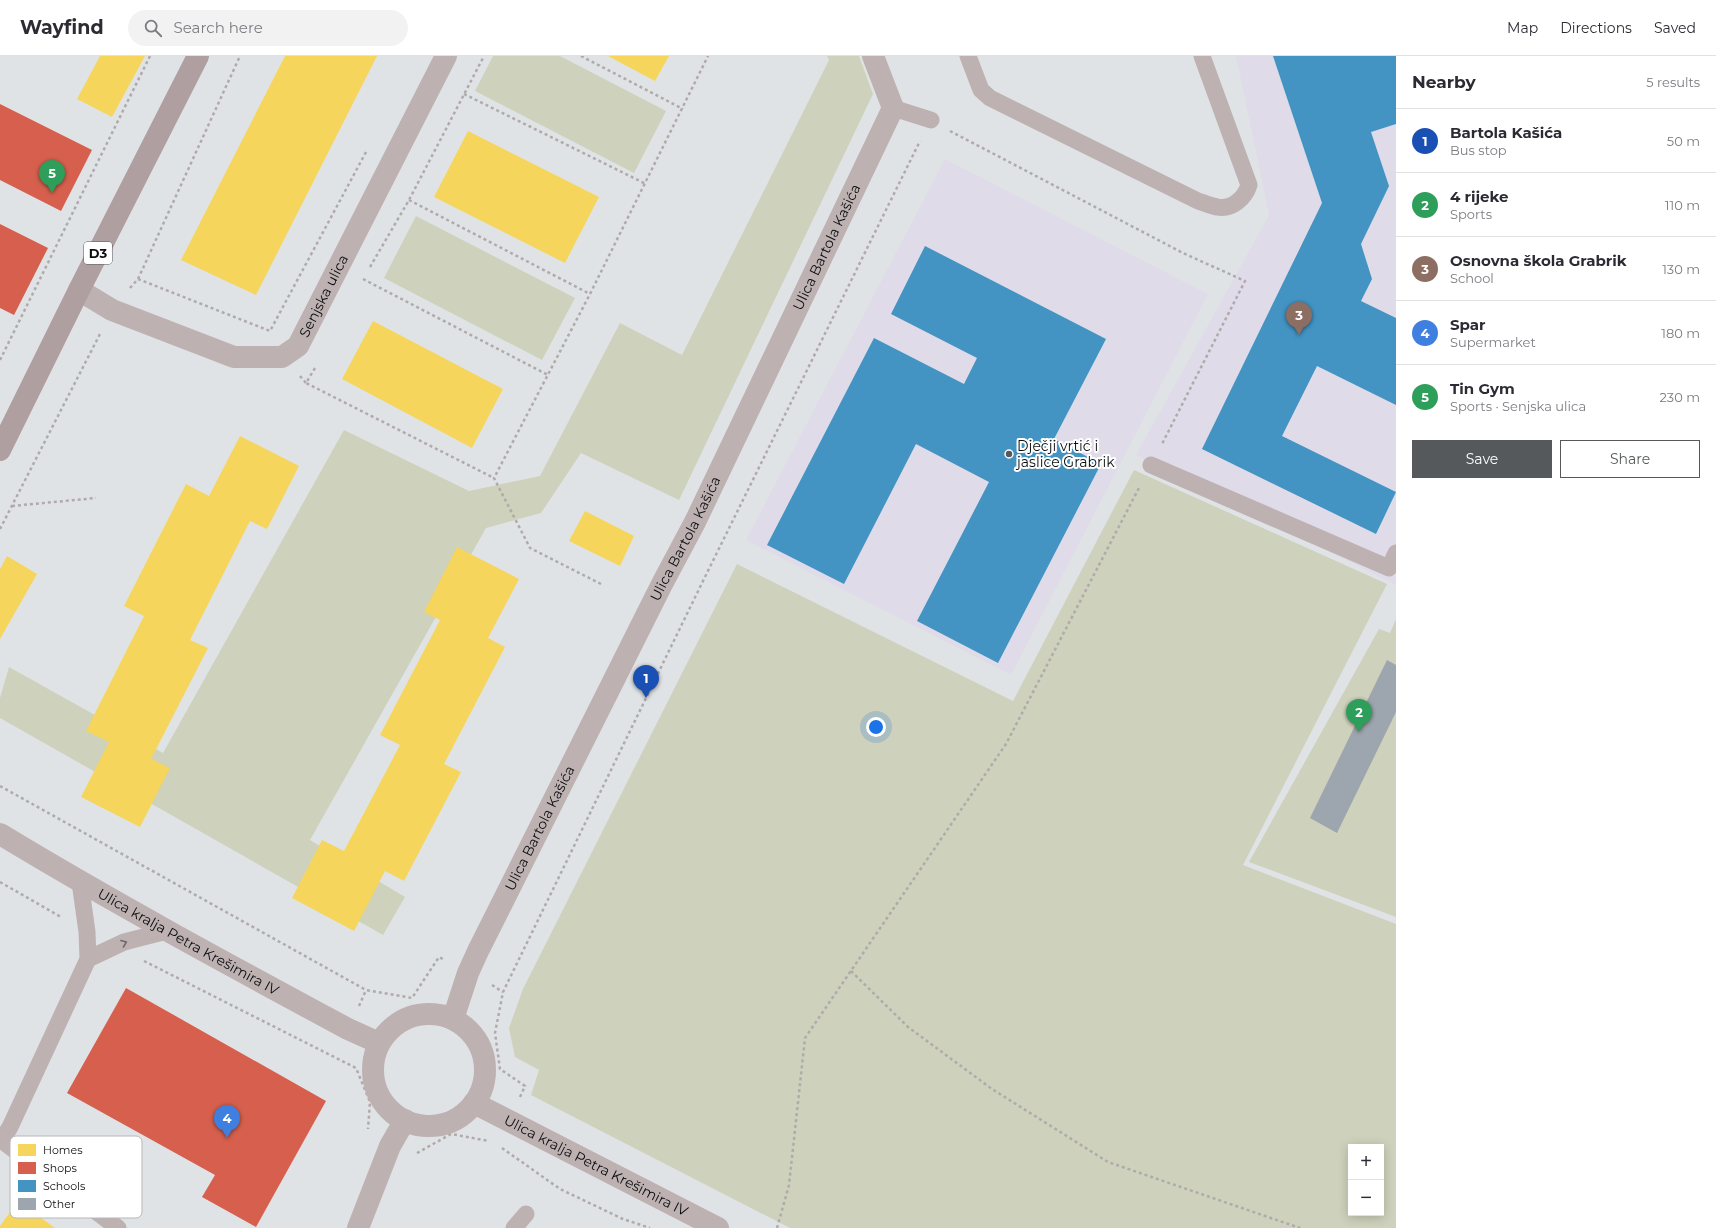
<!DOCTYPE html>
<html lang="en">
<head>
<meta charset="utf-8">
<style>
	body { margin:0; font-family:Montserrat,sans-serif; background:#f2f2f3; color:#2b2b33 }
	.controls { position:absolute; right:12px; bottom:12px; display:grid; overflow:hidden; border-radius:0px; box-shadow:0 2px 10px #0003 }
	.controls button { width:36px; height:36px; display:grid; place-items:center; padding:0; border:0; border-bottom:1px solid #e1e1e2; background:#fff; color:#2b2b33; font:20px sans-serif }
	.you { position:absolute; left:876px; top:671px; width:14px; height:14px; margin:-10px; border:3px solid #fff; border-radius:50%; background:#1a73e8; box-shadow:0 0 0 6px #1a73e833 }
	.badge { display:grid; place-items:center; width:26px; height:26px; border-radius:50%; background:#56595b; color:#fff; font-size:13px; font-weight:700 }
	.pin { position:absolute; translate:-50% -33px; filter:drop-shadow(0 1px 2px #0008) }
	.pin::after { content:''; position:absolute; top:21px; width:14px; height:12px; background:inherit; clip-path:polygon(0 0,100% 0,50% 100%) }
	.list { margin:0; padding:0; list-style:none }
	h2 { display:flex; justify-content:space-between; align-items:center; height:52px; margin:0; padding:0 16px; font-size:17px }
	h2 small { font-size:13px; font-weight:400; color:#7c7c81 }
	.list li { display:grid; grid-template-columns:26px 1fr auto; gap:12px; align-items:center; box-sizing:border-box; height:64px; padding:0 16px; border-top:1px solid #e1e1e2 }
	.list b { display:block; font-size:15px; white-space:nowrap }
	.list p { margin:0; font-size:13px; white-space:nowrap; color:#7c7c81 }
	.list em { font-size:13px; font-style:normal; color:#7c7c81 }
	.actions { display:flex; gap:8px; padding:12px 16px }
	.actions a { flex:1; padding:9px 0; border:1px solid #56595b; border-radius:0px; text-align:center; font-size:14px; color:#56595b }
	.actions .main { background:#56595b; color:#fff }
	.icon { flex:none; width:22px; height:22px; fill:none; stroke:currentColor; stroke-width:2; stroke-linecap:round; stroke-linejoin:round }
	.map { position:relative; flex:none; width:1396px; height:1172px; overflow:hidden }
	header { display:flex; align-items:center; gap:24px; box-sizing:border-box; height:56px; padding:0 20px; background:#fff; border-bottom:1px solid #e1e1e2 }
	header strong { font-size:19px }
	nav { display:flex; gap:22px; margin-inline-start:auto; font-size:14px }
	.search { width:280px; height:36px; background:#f2f2f3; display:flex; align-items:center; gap:10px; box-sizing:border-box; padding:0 14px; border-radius:22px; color:#7c7c81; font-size:15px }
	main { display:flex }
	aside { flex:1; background:#fff }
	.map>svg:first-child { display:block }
	.education { fill:#dfdbe8 }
	.green { fill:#ced1bb; fill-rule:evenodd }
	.homes { fill:#f6d55c }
	.shops { fill:#d6604d }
	.schools { fill:#4393c3 }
	.building { fill:#9da6ae }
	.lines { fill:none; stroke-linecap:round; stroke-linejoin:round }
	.path { stroke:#b1aaab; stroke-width:2.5; stroke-dasharray:3 3; stroke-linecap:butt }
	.service { stroke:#beb1b2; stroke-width:17 }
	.minor { stroke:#beb1b2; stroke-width:22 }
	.tertiary { stroke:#beb1b2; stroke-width:22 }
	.primary { stroke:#b09fa0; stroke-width:22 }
	.oneway { stroke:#6d6869 }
	.poi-dot { fill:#56595b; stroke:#fff; stroke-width:1.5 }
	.labels { text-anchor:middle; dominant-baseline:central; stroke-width:4; stroke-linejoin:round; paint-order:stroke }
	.shield { fill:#fff; stroke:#545658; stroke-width:1 }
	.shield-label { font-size:13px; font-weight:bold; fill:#0b0e10 }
	.street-label { font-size:14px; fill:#0b0e10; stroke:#fff }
	.poi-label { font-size:14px; fill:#0b0e10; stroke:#fff; text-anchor:start }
	.key { fill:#fff; stroke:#b6b7b7; stroke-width:1 }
	.key-label { font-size:11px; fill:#0b0e10 }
</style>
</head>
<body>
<header>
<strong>Wayfind</strong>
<div class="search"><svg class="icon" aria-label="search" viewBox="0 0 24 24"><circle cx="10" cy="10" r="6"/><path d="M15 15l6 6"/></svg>Search here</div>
<nav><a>Map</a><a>Directions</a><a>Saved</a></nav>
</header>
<main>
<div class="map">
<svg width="1396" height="1172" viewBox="0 0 1396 1172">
	<rect width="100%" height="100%" fill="#e0e3e6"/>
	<path class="education" d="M1236 0H1396V529L1136 399 1269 159Z
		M945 103 1208 238 1011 619 746 484Z"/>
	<path class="green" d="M493 0H560L666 55 634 117 475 35Z
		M827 0H859L873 38 679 444 581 397 541 457 486 472 310 784 405 841 383 879 0 662V642L9 611 163 697 344 374 469 435 540 420 620 267 682 299 829 4Z
		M416 160 575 242 542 304 384 222Z
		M1134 414 1387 528 1243 809 1396 868V1172H790L531 1039 539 1014 515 1001 509 972 523 933 737 508 1013 645ZM1351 1091H1381V1157H1351Z
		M1396 563V861L1249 806 1379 573 1390 577Z"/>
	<path class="homes" d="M100 0H145L112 61 77 43Z
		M285 0H377L256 239 181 204Z
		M608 0H669L655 25Z
		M468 75 599 141 565 207 434 141Z
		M373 265 503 333 472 392 342 323Z
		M240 380 299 410 267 473 250 465 190 584 208 592 151 703 170 712 140 771 81 741 109 686 86 675 144 560 124 550 186 428 209 440Z
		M585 455 634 480 620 510 569 485Z
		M457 491 519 523 488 582 505 591 444 708 461 716 404 825 385 815 354 875 292 842 322 784 344 795 400 689 380 679 440 564 424 556Z
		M7 500 37 518 0 583V513Z
		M18 1145 55 1172H0V1170Z"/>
	<path class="shops" d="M0 48 92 94 61 155 0 124Z
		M0 168 48 192 14 259 0 252Z
		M126 932 326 1045 256 1171 202 1141 215 1119 67 1037Z"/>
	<path class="schools" d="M1273 0H1396V68L1371 76 1389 130 1361 188 1372 223 1361 245 1396 262V349L1317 310 1282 380 1396 436 1376 478 1202 393 1322 147Z
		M925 190 1106 283 1054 383 1101 408 998 607 917 565 989 426 916 388 844 528 767 489 874 282 964 328 977 302 891 258Z"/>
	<path class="building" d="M1387 604 1396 609V656L1337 777 1310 762Z"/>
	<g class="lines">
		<path class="path" d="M581 0 683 53
			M464 38 646 128
			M950 75 1183 197 1245 225 1162 388
			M409 144 590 238
			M370 211 409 144 484 0
			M138 223 270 275 366 96
			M363 223 548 319
			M130 232 138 223 240 0
			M0 304 150 0
			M315 312 306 327 494 422
			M300 320 306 327
			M12 450 96 442
			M0 473 101 276
			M601 528 530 492 494 422 590 238 708 0
			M0 730 366 934 412 942 439 901 445 904
			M0 826 61 861
			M144 905 356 1012 370 1046 368 1073
			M851 915 908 971 992 1033 1108 1106 1300 1172
			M492 929 503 936
			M359 950 366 934
			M520 1041 525 1030 500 1013 495 977 503 936 702 527 920 85
			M502 1092 560 1133 623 1163 650 1172
			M417 1097 451 1078 489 1085
			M777 1172 789 1129 805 982 1006 688 1140 430"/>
		<path class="service" d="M968 0 981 34 990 42 1198 145C1204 147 1211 150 1217 151 1232 154 1245 142 1249 129L1202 0
			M893 52 931 64
			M1151 409 1389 512 1396 497
			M88 903 124 886 167 875
			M0 1083 118 1172
			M2 1084 10 1071 88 903 87 876 80 826
			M514 1172 526 1158"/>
		<g class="minor">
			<path id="s1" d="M79 234 112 254 234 301H282L298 290 446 0"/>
			<path id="s2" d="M453 963 468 917 478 895 662 528 695 466 893 52 873 0"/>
			<path d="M358 1172 390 1090 405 1064"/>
		</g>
		<g class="tertiary">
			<path id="s3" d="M0 778C114 847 231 910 348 973L379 987"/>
			<circle cx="429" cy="1014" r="56"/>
			<path id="s4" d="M474 1047 718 1172"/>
		</g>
		<path class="primary" d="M0 394 79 234 198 0"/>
	</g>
	<defs><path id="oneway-chevron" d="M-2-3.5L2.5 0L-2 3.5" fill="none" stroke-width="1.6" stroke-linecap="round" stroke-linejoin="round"/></defs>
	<use class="oneway" href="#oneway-chevron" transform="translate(124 887) rotate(-21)"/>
	<circle class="poi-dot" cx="1009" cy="398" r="4"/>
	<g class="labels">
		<rect class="shield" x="84" y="186" width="28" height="22" rx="3"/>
		<g class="shield-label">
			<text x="98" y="197">D3</text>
		</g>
		<g class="street-label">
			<text stroke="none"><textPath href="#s2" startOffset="858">Ulica Bartola Kašića</textPath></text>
			<text stroke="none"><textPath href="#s1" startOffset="293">Senjska ulica</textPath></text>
			<text stroke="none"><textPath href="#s2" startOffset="534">Ulica Bartola Kašića</textPath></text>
			<text stroke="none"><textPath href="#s2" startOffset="210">Ulica Bartola Kašića</textPath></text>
			<text stroke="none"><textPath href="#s3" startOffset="217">Ulica kralja Petra Krešimira IV</textPath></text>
			<text stroke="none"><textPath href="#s4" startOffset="137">Ulica kralja Petra Krešimira IV</textPath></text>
		</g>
		<g class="poi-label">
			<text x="1017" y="390">Dječji vrtić i<tspan x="1017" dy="16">jaslice Grabrik</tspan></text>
		</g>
	</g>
	<rect x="10" y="1080" width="132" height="82" rx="6" class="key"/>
	<rect x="18" y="1088" width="18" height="12" fill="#f6d55c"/>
	<rect x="18" y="1106" width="18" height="12" fill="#d6604d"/>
	<rect x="18" y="1124" width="18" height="12" fill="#4393c3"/>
	<rect x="18" y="1142" width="18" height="12" fill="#9da6ae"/>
	<g class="key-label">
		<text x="43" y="1098">Homes</text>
		<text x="43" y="1116">Shops</text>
		<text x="43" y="1134">Schools</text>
		<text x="43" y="1152">Other</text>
	</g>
</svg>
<div class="controls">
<button>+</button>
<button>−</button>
</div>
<div class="you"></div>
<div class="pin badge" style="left:646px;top:642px;background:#1a4fb4">1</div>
<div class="pin badge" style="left:1359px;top:676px;background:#2e9e5b">2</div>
<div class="pin badge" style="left:1299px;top:279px;background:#8d6e63">3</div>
<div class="pin badge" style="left:227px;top:1082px;background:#3f7fe0">4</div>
<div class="pin badge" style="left:52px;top:137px;background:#2e9e5b">5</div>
</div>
<aside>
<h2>Nearby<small>5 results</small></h2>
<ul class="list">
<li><span class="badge" style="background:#1a4fb4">1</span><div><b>Bartola Kašića</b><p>Bus stop</p></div><em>50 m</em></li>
<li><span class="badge" style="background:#2e9e5b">2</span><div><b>4 rijeke</b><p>Sports</p></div><em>110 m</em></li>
<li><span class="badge" style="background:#8d6e63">3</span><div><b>Osnovna škola Grabrik</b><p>School</p></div><em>130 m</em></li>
<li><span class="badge" style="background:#3f7fe0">4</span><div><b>Spar</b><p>Supermarket</p></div><em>180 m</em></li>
<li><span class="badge" style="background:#2e9e5b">5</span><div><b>Tin Gym</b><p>Sports · Senjska ulica</p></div><em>230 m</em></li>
</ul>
<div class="actions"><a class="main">Save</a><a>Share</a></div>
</aside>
</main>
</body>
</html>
